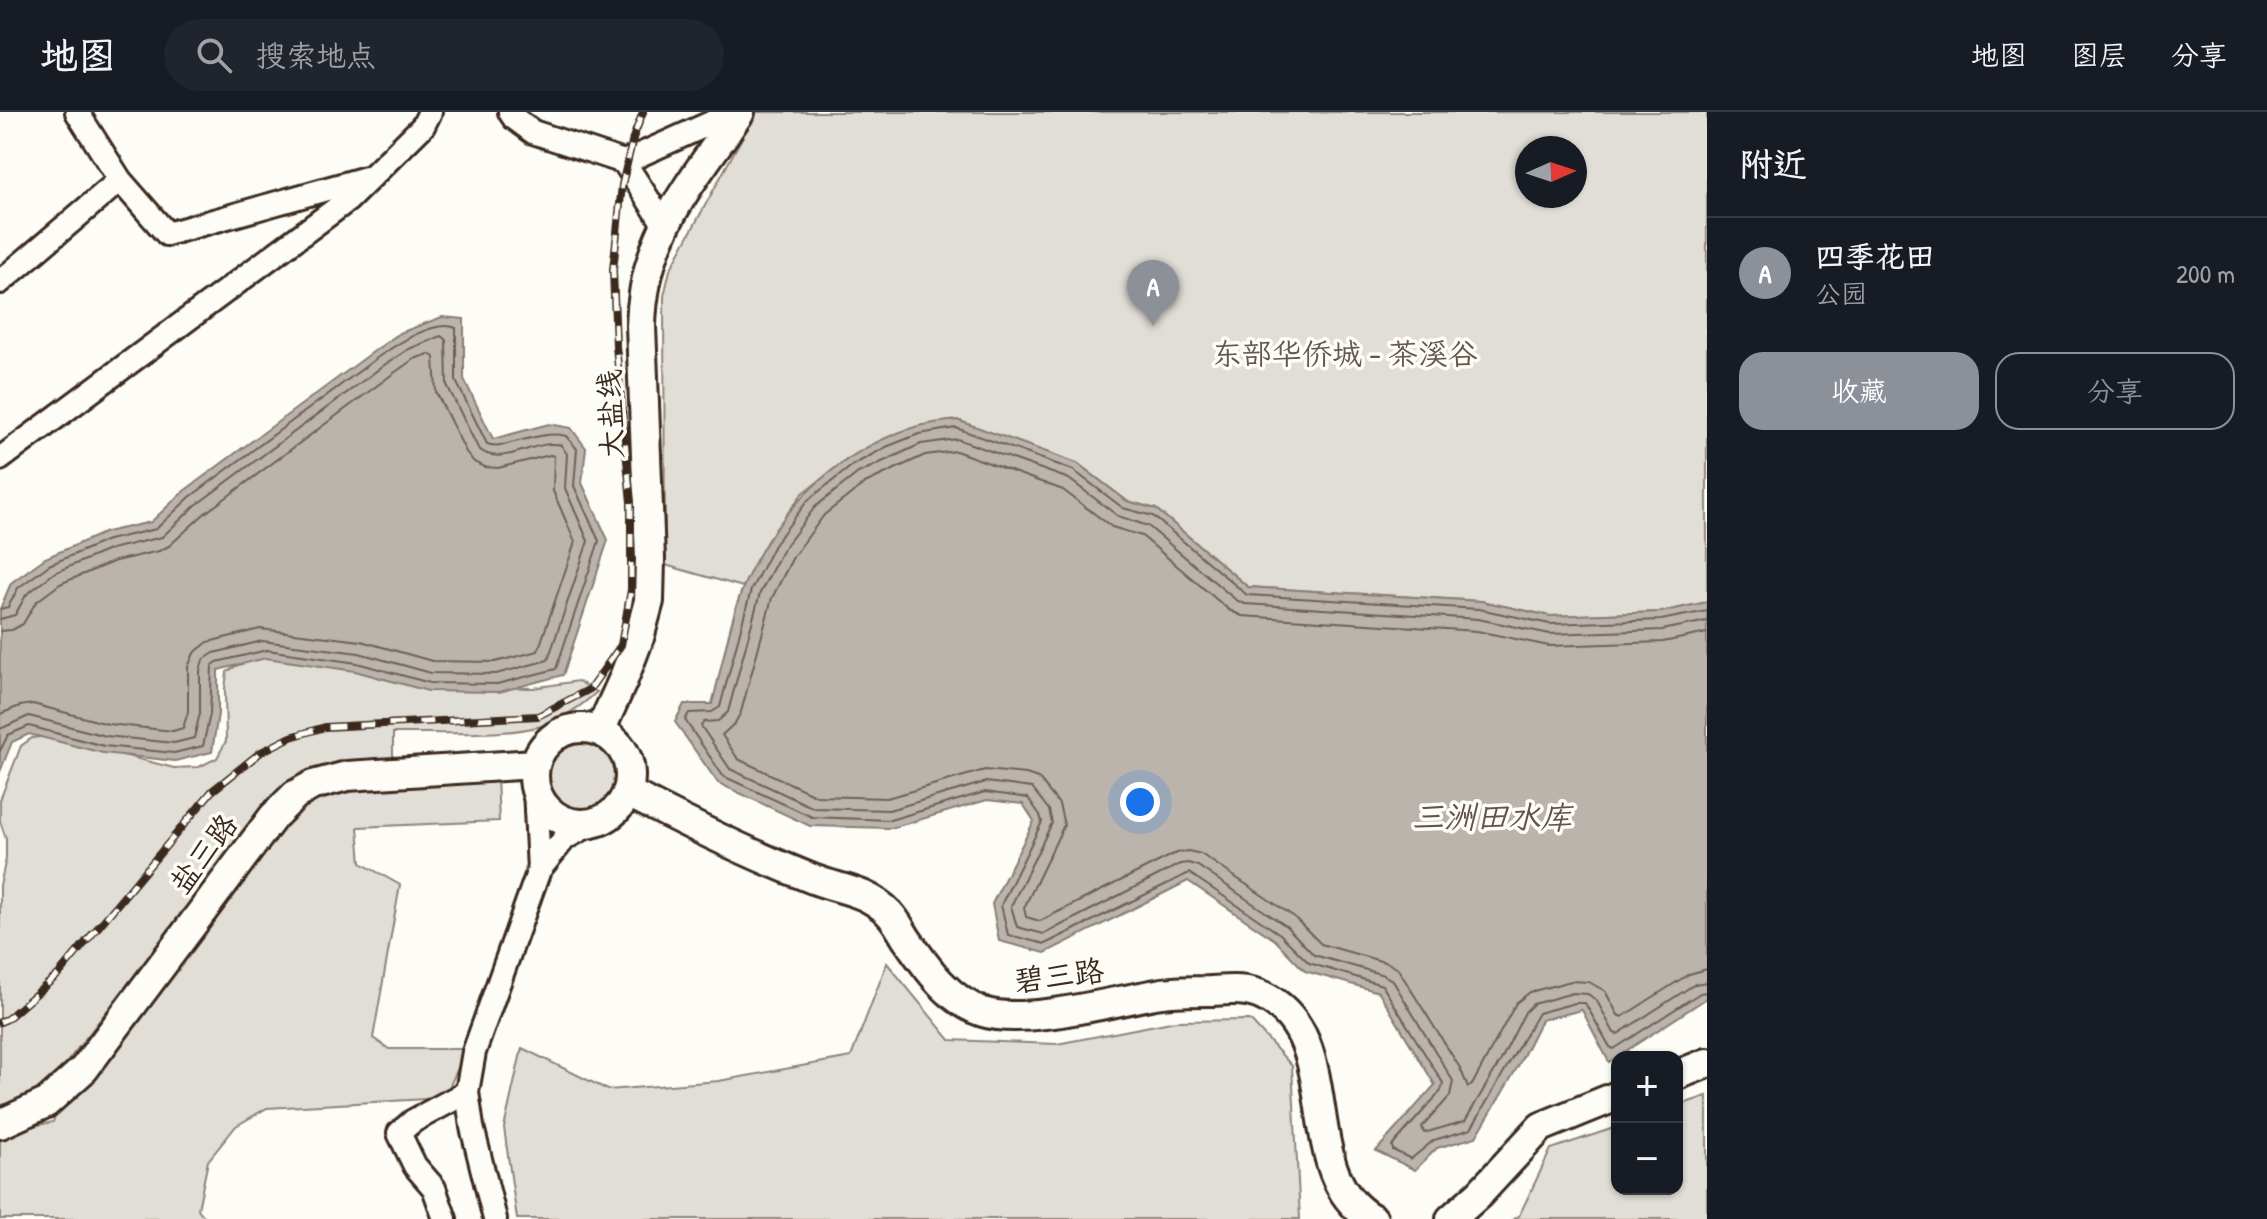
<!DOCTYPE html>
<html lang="zh">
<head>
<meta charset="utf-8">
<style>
	body { margin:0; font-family:"Patrick Hand","LXGW WenKai TC",sans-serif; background:#20242c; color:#f1f3f6 }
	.controls { position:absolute; right:24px; bottom:24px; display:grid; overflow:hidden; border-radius:16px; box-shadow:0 2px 6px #0004 }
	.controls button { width:72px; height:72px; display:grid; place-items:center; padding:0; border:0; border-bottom:2px solid #363941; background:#171b24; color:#f1f3f6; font:40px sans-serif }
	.compass { position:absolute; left:1515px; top:24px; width:72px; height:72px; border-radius:50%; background:#171b24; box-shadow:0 2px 6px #0004; rotate:87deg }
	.you { position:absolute; left:1140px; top:690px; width:28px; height:28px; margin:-20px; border:6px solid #fff; border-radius:50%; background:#1a73e8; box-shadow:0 0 0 12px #1a73e833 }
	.badge { display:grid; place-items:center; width:52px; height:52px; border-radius:50%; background:#8c9099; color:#fff; font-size:26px; font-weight:700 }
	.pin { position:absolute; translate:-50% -66px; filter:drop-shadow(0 2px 4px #0008) }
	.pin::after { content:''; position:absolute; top:42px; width:28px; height:24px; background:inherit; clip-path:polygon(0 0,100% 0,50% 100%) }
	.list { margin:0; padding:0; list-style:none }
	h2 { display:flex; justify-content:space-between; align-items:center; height:104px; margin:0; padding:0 32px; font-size:34px }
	h2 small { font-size:26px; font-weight:400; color:#9ea1a6 }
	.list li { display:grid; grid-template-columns:52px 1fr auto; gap:24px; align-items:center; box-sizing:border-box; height:112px; padding:0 32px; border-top:2px solid #363941 }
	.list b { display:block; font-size:30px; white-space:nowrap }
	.list p { margin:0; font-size:26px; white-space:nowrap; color:#9ea1a6 }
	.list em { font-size:26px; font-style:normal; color:#9ea1a6 }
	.actions { display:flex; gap:16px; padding:24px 32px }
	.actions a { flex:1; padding:18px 0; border:2px solid #8c9099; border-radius:24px; text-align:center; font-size:28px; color:#8c9099 }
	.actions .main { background:#8c9099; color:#fff }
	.icon { flex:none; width:44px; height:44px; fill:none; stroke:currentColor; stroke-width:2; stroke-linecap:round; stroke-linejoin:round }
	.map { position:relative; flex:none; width:1707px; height:1107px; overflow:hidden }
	header { display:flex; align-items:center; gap:48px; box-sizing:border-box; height:112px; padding:0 40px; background:#171b24; border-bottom:2px solid #363941 }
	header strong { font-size:38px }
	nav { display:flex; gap:44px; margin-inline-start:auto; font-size:28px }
	.search { width:560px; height:72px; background:#20242c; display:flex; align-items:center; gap:20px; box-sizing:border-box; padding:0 28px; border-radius:44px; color:#9ea1a6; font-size:30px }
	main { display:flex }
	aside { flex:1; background:#171b24 }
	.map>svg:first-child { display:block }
	.green { fill:#e1ded7; stroke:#8e847a; stroke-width:2; fill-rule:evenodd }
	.water { fill:#bbb4ad; stroke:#887d74; stroke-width:2 }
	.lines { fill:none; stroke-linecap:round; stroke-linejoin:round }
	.shore { stroke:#6e6157; stroke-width:2 }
	.minor-casing { stroke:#3b2a1e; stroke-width:28 }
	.major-casing { stroke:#3b2a1e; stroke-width:34 }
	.minor { stroke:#fdfcf7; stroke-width:22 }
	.major { stroke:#fdfcf7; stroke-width:28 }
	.rail-casing { stroke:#3b2a1e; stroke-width:8 }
	.rail { stroke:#fdfcf7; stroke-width:5; stroke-dasharray:15; stroke-linecap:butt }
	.labels { text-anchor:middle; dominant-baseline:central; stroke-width:7; stroke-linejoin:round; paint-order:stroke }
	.park-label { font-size:30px; fill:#64574c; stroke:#fdfcf7 }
	.street-label { font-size:30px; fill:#3b2a1e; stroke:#fdfcf7 }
	.water-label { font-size:32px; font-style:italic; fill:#615349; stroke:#fdfcf7 }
</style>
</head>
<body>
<header>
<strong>地图</strong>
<div class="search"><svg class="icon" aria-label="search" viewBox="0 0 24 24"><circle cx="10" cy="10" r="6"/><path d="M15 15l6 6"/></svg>搜索地点</div>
<nav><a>地图</a><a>图层</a><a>分享</a></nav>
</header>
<main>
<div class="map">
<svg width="1707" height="1107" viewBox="0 0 1707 1107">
	<rect width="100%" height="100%" fill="#fdfcf7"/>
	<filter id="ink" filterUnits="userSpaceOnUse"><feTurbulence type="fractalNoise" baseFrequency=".0125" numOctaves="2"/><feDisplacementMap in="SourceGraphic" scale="16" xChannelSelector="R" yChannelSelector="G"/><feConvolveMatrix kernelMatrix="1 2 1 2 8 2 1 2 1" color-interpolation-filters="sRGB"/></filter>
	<g filter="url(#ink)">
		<path class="green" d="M756 0H1707V490L1661 500 1550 504 1481 489 1248 475 1156 397 1127 389 1077 351 849 346 802 382 767 429 743 475 665 453 664 184 670 158ZM1527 36H1575V84H1527Z
			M251 544 290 545 445 574 533 576 578 569 597 580C582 593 568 604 550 611 512 626 436 620 393 621V650L274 685 56 964 19 990 0 997V773L6 747V727L0 709V688L21 634 32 626 48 624 174 656 199 655 217 646 226 629 225 577 227 560Z
			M549 665a33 33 0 1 1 66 0a33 33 0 1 1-66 0Z
			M497 666 499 709 358 715 361 751 400 773 373 926 389 937H467L444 986 267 996 236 1014 208 1049 198 1097 206 1107H0V1021L53 1010 59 991 298 695C360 670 430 671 497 666Z
			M887 851 950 928 1057 932 1176 909 1250 908 1292 954 1300 1107H517L504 1016 522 936 608 978 719 969 851 945Z
			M1707 984V1107H1513L1519 1104 1551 1037 1617 1015V1077H1677V994Z"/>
		<path class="water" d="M442 205 464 207V267L493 327 549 312 571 316 586 336 582 371 608 428 563 563 499 580 428 579 355 559 266 546 218 558V602L212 640 175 649 103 641 29 622 12 630 0 660V497L11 471 45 446 106 420 151 410 184 379 377 237 400 221Z
			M957 308 1077 351 1127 389 1156 397 1248 475 1481 489 1550 504 1661 500 1707 490V886L1609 950 1582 898 1541 908 1517 956 1476 1025 1437 1036 1415 1058 1376 1039 1435 973 1379 880 1305 859 1275 828 1188 769 1045 841 999 829 992 792 1034 709 1023 692 987 688 891 716 810 714 718 671 675 610 684 592H712C722 556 730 506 744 473 776 399 837 339 915 315 928 311 944 310 957 308Z"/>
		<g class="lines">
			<path class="shore" d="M0 497 8 495 18 476 49 453 108 428 156 417 190 385 381 243C399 231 435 207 456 216V269L487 332C504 339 539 317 566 324L577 337 574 374 599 429 556 557 497 572 430 571 357 551 267 538 217 550 212 554 210 602 203 634 174 641 104 634 29 614 8 623 0 639
				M1707 499 1661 508 1550 512 1479 497 1247 483 1153 404 1123 396 1073 358 956 316 919 322 886 335 853 353 808 388 774 433 751 478 720 595 712 600 689 601 685 608 723 664 812 705 890 708 985 680 1028 686 1040 703 1042 710 1001 793 1008 823 1045 832 1189 761 1280 822 1309 851 1382 873 1443 971 1441 979 1392 1034 1393 1038 1411 1047 1434 1028 1471 1017 1538 901 1575 891H1585L1610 935 1614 937 1700 881 1707 880
				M0 507 15 503 26 483 54 461 111 437 162 425 196 393 387 251 409 237 441 224 446 228 447 273 478 336C500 358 535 326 561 333L567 342 565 376 588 429 548 548 496 562 431 561 359 541 262 529 214 541 203 548 200 559V601L194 626 174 631 106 624 29 604 0 617
				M1707 509 1662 518 1550 522 1478 507 1245 492 1236 488 1148 414 1118 404 1069 367 957 327 921 332 858 361 815 395 782 439 760 481 728 600 718 609 704 610 701 614 730 657 814 696 889 698 986 670 1032 676 1049 698 1052 711 1011 794 1017 815 1044 822 1180 752 1188 751 1198 754 1286 814 1314 843 1384 863 1393 869 1453 969 1450 984 1422 1015 1424 1021 1465 1009 1501 948 1525 900 1533 892 1573 881 1588 882 1597 889 1614 921 1618 922 1695 872 1707 870
				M0 519 12 518 23 512 36 490 60 472 115 449 159 439 169 434 204 402 394 261 414 247 429 242 434 245 436 280 466 340 474 350 485 355 498 356 550 343 554 344 553 379 575 430 538 539 495 550 432 549 361 529 260 517 208 530 194 541 188 555V600L183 616 173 619 108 612 33 592 20 594 0 602
				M1707 521 1663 530 1549 534 1477 519 1242 504 1229 498 1142 424 1112 415 1063 378 956 339 925 343 865 371 824 403 793 445 772 486 741 600 735 611 722 623 738 647 817 684 887 686 985 658 1026 662 1038 666 1059 692 1064 713 1024 796 1026 805 1040 809 1176 741 1188 739 1201 742 1293 804 1321 832 1388 851 1398 857 1460 956 1468 975 1472 973 1516 891 1530 880 1571 869 1589 870 1605 879 1618 903 1622 905 1689 862 1707 857"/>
			<g class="minor-casing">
				<path id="minor" d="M77 0 120 68 167 122 366 66
					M510 0 514 6 533 20 624 50 664 112
					M624 50 735 0
					M0 170 120 68
					M0 347 348 88 423 14 430 0
					M535 677 539 758
					M445 1107 434 1076 415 1054 399 1021 413 1009 467 980
					M495 1107 472 1015 467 980 474 940 539 758 565 726 593 711"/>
			</g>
			<g class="major-casing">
				<path id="major" d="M534 664a48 48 0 1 1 96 0a48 48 0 1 1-96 0Z
					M600 619 623 568 639 526 649 489 650 447 641 214C643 122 691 72 740 0
					M627 680C688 712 749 742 813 767 841 778 866 778 889 801 896 808 901 818 906 826 926 855 949 889 983 900 1026 914 1116 888 1162 881 1178 879 1194 879 1210 879 1229 878 1246 876 1263 884 1348 924 1293 1064 1373 1107
					M1677 963 1707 951
					M0 1012 46 991 84 957 273 705 295 683 313 673 347 664 535 652
					M1451 1107 1479 1082 1541 1015 1617 984"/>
			</g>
			<use href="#minor" class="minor"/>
			<use href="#major" class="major"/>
			<g class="rail-casing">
				<path id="rail" d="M0 910 7 907 59 862 212 679 261 640 291 625 325 615 538 604 590 577 621 533 631 478V390L616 234 613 158 622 73 633 26 643 0"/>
			</g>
			<use href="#rail" class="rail"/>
		</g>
	</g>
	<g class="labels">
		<g class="park-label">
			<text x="1345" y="241">东部华侨城 - 茶溪谷</text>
		</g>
		<g class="street-label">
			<text transform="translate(610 302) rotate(-92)">大盐线</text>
			<text transform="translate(203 741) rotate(-53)">盐三路</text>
			<text transform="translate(1059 863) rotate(-7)">碧三路</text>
		</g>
		<g class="water-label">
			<text x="1492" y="704">三洲田水库</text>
		</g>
	</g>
</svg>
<div class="controls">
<button>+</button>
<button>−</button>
</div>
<svg class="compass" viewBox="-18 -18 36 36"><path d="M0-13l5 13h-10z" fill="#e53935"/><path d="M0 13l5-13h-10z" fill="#9ea1a6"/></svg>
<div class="you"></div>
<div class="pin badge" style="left:1153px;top:214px">A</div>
</div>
<aside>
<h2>附近<small></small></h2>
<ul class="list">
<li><span class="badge">A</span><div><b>四季花田</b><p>公园</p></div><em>200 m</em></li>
</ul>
<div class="actions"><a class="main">收藏</a><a>分享</a></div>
</aside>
</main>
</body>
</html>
